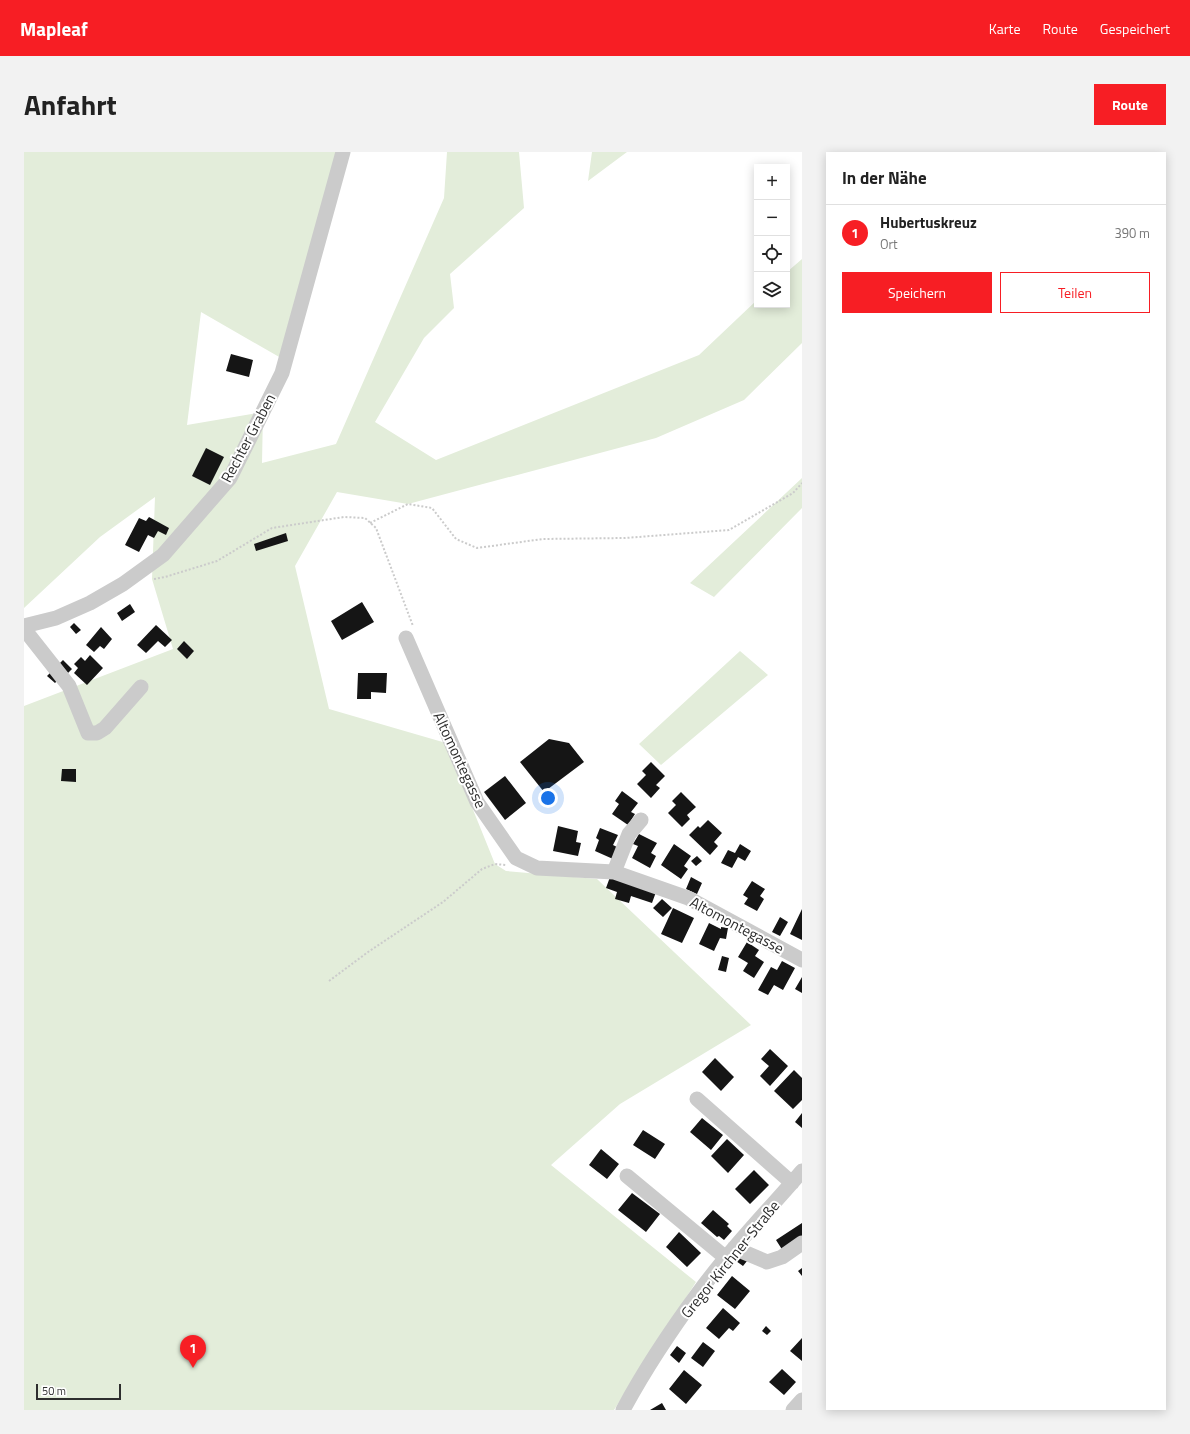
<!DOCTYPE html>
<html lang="de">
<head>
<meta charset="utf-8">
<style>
	body { margin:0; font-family:"Titillium Web",sans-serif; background:#f2f2f2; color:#222 }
	.controls { position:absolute; right:12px; top:12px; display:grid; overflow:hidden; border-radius:0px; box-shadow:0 2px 10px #0003 }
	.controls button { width:36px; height:36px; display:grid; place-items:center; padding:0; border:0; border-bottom:1px solid #e0e0e0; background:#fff; color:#222; font:20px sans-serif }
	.scale { position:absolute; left:12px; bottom:10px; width:85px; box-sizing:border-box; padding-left:4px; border:2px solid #2e2e2e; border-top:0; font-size:11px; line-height:14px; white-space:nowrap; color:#2e2e2e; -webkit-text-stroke:3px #fff; paint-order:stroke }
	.you { position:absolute; left:524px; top:646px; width:14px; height:14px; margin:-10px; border:3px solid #fff; border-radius:50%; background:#1a73e8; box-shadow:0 0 0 6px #1a73e833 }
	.badge { display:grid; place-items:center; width:26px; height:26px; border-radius:50%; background:#f71e24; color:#fff; font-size:13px; font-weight:700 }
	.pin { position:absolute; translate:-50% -33px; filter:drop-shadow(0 1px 2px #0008) }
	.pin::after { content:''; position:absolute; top:21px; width:14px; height:12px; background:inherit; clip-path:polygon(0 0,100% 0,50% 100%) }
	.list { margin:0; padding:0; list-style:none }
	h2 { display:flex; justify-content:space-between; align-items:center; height:52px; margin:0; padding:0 16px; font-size:17px }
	h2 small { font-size:13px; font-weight:400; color:#767676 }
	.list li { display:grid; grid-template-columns:26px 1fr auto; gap:12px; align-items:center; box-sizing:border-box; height:56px; padding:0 16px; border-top:1px solid #e0e0e0 }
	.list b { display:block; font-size:15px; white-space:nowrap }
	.list p { margin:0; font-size:13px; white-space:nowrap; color:#767676 }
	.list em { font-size:13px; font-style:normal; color:#767676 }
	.actions { display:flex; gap:8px; padding:12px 16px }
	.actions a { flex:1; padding:9px 0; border:1px solid #f71e24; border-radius:0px; text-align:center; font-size:14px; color:#f71e24 }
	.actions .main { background:#f71e24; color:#fff }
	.icon { flex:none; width:22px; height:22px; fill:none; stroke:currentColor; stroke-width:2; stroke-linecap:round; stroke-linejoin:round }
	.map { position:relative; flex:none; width:778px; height:1258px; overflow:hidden; border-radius:0px }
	header { display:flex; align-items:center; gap:24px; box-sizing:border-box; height:56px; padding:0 20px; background:#f71e24; color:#fff }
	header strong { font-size:19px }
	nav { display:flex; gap:22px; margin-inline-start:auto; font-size:14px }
	.intro { display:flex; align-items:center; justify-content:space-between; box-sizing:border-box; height:96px; padding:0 24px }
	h1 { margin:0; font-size:28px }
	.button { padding:10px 18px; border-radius:0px; background:#f71e24; color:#fff; font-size:14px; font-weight:700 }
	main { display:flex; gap:24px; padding:0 24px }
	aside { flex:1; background:#fff; border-radius:0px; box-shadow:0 2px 10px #0003 }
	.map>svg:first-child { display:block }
	.green { fill:#e3edda }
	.building { fill:#151515 }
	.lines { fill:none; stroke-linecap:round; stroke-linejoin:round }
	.path { stroke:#cbcbcb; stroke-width:2; stroke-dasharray:2 2; stroke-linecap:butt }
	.minor { stroke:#cbcbcb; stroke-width:15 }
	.labels { text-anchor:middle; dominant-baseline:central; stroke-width:4; stroke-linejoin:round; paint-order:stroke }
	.street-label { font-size:15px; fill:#2e2e2e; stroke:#fff }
</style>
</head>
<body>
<header>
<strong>Mapleaf</strong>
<nav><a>Karte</a><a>Route</a><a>Gespeichert</a></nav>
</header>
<div class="intro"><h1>Anfahrt</h1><a class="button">Route</a></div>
<main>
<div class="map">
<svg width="778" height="1258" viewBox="0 0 778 1258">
	<rect width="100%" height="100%" fill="#fff"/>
	<path class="green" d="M0 0H313L257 206 177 160 163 273 239 260 238 311 312 292 420 46 423 0H495L500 56 426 122 430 156 400 186 351 270 412 308 675 203 733 148V153H763V120L778 107V191L720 248 632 286 384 352 313 340 271 414 305 557 422 591 471 712 482 719 573 727 727 873 596 952 527 1013 672 1130 590 1258H0V554L149 497 128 427 131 345 76 385 0 456Z
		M568 0H603L564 29Z
		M778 326V356L690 445 666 431Z
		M716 499 744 523 637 613 615 592Z"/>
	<path class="building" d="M207 202 229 208 225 225 202 219Z
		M182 296 200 305 186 333 168 324Z
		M125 365 145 376 142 383 134 379 130 386 124 383 115 400 101 393 115 366 122 369Z
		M262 381 264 389 232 399 230 392Z
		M338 450 350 470 318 488 307 469Z
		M106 452 111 460 98 469 93 461Z
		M50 471 57 478 52 482 46 475Z
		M132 473 148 488 141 495 134 489 122 501 113 493Z
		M77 475 88 487 80 497 76 494 70 500 62 493Z
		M160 489 170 499 163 507 153 497Z
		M66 503 79 516 63 533 50 521 54 516 50 512 57 505 61 509Z
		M39 508 48 517 44 521 35 512Z
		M27 520 35 527 31 531 23 524Z
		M334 521H363L362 541 347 540V547H333Z
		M525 587 545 591 560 610 520 640 496 610Z
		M627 610 641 624 632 633 636 636 627 646 613 632 622 623 618 619Z
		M38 617H52V630L37 629Z
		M481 624 502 651 481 668 460 640Z
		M598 639 614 651 607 660 611 662 604 673 588 662 595 652 591 649Z
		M657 640 672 655 663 663 666 667 658 675 644 661 652 653 648 649Z
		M684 668 698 681 690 690 694 694 686 703 665 683 674 674 676 676Z
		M534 674 554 679 552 690 557 691 554 704 529 699Z
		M576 676 594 683 589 693 593 695 589 707 571 699 575 688 572 686Z
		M615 682 633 691 627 701 632 704 626 716 608 706 614 694 609 692Z
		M650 692 667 704 660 714 664 717 657 727 637 713Z
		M716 692 727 699 721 709 714 705 708 716 697 711 704 698 711 701Z
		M673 704 678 709 672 714 667 709Z
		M586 725 632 740 628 751 607 744 605 751 591 747 593 740 582 736Z
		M667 725 678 731 673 742 662 737Z
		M728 729 741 737 736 744 740 747 733 759 720 752 724 746 719 743Z
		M638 747 648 756 639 765 629 756Z
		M649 756 670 766 658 791 637 782Z
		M778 757V788L766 782Z
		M756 765 764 770 756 784 748 780Z
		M685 771 697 777V775L704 776 702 787 696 786 690 799 675 792Z
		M723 790 735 798 731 804 740 810 730 826 719 819 724 811 714 805Z
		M698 804 705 806 702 820 694 818Z
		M758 809 771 816 759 838 750 833 744 843 734 838 747 815 753 818Z
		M778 825V841L771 837Z
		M746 897 764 914 746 934 736 924 745 914 737 907Z
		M691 906 710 925 697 939 678 920Z
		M770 918 778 926V948L769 957 750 939Z
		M778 961V976L771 970Z
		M678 966 699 983 687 998 666 980Z
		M619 978 641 992 631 1007 609 993Z
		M703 987 720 1003 704 1021 687 1004Z
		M577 997 595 1012 583 1027 565 1013Z
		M730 1018 745 1033 726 1052 711 1037Z
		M608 1041 636 1062 622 1080 594 1058Z
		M689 1058 705 1072 703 1074 708 1079 700 1088 695 1084 693 1085 677 1071Z
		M778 1071V1086L759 1099 752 1088Z
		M655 1080 677 1101 663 1115 642 1095Z
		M716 1104 723 1109 719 1114 712 1109Z
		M778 1116V1124L774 1119Z
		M708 1124 726 1139 711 1157 693 1143Z
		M699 1156 716 1171 709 1179 705 1176 695 1187 682 1176Z
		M742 1174 747 1179 743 1183 738 1179Z
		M778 1186V1209L766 1199Z
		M679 1190 691 1199 679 1215 667 1206Z
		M653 1194 662 1201 655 1211 646 1203Z
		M758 1217 772 1230 760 1243 745 1230Z
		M660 1218 678 1233 662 1252 645 1237Z
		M638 1251 642 1258H626Z"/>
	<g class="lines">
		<path class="path" d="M346 371 384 352 408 356 432 387 453 396 519 387 601 386 705 378 769 341 778 331
			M130 427 141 425 193 409 248 376 320 365 341 366 352 376 389 474
			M305 829 344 800 419 750 458 717 471 712 482 713"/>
		<path class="minor" d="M0 474 32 466 66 451 99 432 139 403 206 326 258 221 319 0
			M0 477 45 534 64 581H73L81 576 117 535
			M382 486 453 650 492 706 513 716 590 720 664 746 778 808
			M590 720 605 682 617 668
			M673 947 768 1031
			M603 1024 702 1106
			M710 1096 743 1110 758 1105 778 1091
			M599 1258C621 1217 647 1178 675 1140 706 1097 744 1059 778 1019
			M769 1258 778 1248"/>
	</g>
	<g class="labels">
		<g class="street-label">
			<text transform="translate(224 286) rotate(-62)">Rechter Graben</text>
			<text transform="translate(436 608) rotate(65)">Altomontegasse</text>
			<text transform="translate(713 773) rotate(28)">Altomontegasse</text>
			<text transform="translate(706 1107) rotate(-51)">Gregor Kirchner-Straße</text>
		</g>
	</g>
</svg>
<div class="controls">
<button>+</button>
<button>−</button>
<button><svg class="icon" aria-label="locate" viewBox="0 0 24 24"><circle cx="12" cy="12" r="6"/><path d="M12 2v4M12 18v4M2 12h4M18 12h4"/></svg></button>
<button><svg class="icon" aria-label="layers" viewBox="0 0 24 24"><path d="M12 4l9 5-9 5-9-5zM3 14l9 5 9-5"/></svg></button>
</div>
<div class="scale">50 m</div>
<div class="you"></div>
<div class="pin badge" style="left:169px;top:1216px">1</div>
</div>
<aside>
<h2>In der Nähe<small></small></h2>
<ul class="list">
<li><span class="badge">1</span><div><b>Hubertuskreuz</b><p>Ort</p></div><em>390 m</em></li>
</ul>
<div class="actions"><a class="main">Speichern</a><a>Teilen</a></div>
</aside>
</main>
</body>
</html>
